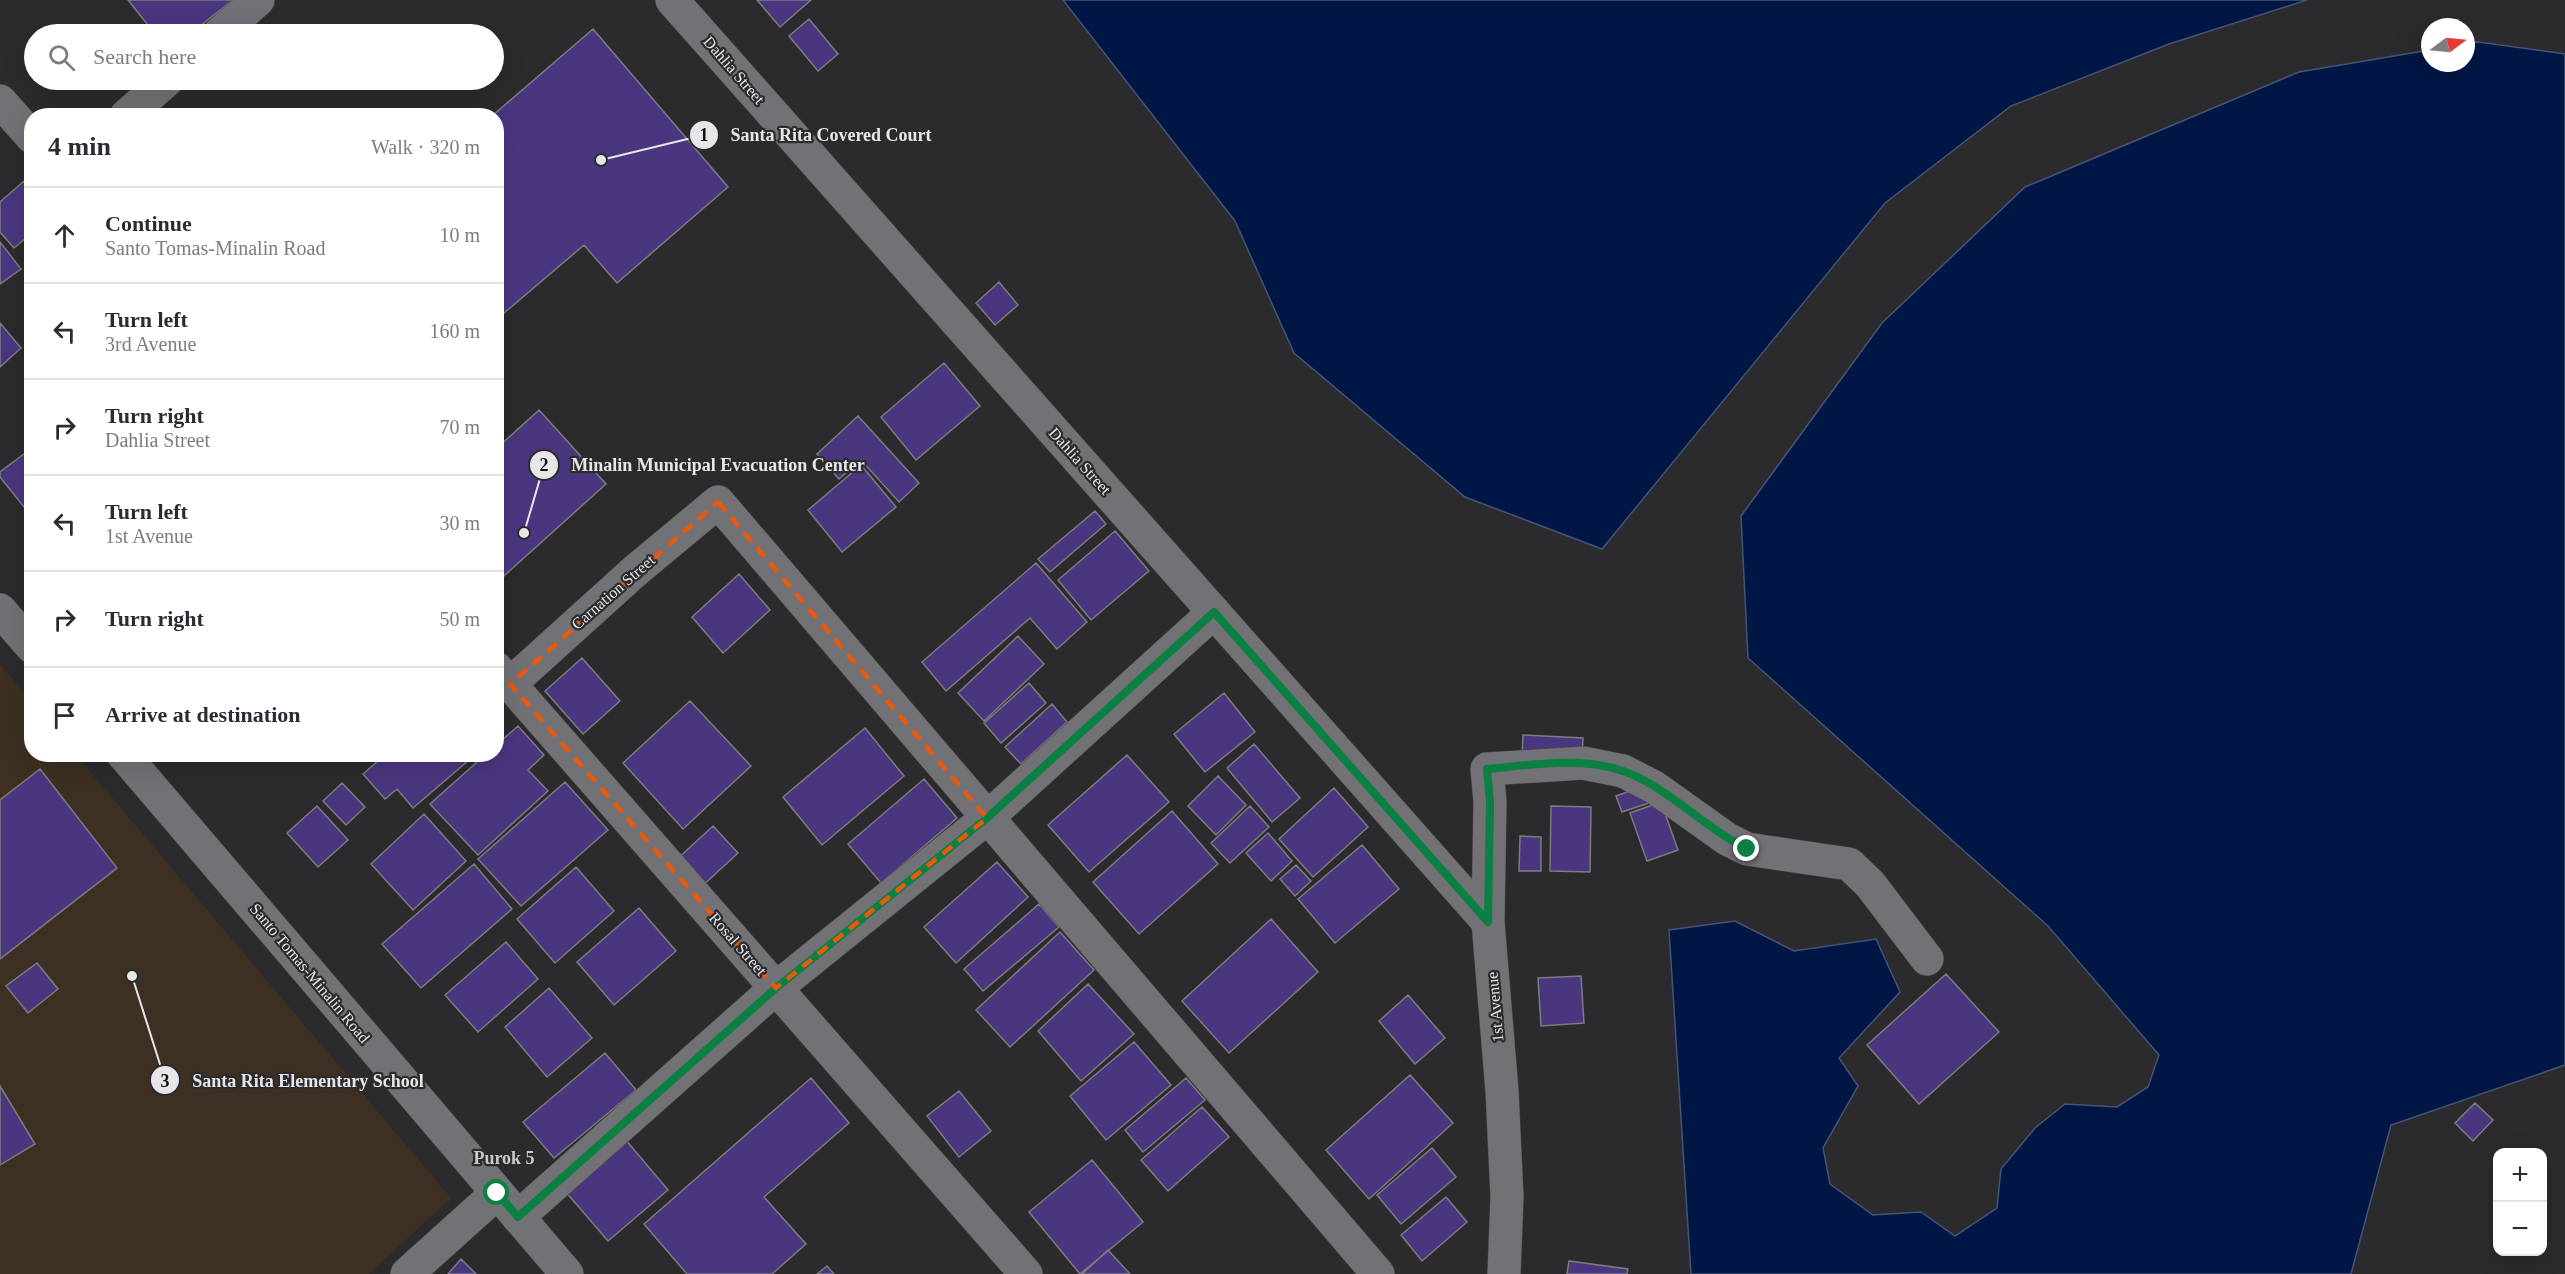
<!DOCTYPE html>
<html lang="en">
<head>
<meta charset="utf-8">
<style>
	body { margin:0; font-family:Georgia,serif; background:#f2f2f3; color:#2b2b33 }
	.controls { position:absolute; right:18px; bottom:18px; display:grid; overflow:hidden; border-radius:12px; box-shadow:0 6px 24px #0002 }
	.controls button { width:54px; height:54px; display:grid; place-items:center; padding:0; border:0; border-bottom:2px solid #e1e1e2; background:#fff; color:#2b2b33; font:30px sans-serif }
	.compass { position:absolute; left:2421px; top:18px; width:54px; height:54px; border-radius:50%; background:#fff; box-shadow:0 6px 24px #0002; rotate:74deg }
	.stop { position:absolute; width:18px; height:18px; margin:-14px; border:4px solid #0b8043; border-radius:50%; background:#fff }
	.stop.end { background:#0b8043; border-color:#fff; box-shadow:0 2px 6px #0008 }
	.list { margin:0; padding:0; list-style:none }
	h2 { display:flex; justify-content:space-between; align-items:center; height:78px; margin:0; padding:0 24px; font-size:26px }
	h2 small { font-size:20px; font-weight:400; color:#7c7c81 }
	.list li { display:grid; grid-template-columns:39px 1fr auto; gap:18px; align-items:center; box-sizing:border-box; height:96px; padding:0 24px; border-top:2px solid #e1e1e2 }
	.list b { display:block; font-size:22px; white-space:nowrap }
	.list p { margin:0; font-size:20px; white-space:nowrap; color:#7c7c81 }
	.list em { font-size:20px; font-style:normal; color:#7c7c81 }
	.icon { flex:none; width:33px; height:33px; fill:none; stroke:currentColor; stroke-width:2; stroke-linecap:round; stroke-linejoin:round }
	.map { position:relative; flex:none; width:2565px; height:1274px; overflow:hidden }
	.search { position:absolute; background:#fff; box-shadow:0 6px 24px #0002; left:24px; top:24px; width:480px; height:66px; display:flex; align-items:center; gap:15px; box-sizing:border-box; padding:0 21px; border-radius:33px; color:#7c7c81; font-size:22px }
	.panel { position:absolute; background:#fff; box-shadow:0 6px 24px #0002; left:24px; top:108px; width:480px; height:654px; border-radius:24px }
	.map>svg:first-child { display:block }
	.education { fill:#3d3022 }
	.water { fill:#001645; stroke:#455476; stroke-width:1.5 }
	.building { fill:#4a367f; stroke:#7c7c7f; stroke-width:1.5 }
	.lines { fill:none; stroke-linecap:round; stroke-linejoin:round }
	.street-casing { stroke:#474648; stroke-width:34 }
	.secondary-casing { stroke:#474648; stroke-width:34 }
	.street { stroke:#727175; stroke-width:33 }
	.secondary { stroke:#727175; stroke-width:33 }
	.route { stroke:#0b8043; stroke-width:8 }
	.marked { fill:none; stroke:#e8590c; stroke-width:4.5; stroke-dasharray:12 8; stroke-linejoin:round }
	.labels { text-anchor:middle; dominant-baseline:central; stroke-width:4.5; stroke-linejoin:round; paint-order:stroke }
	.street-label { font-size:16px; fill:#e7e6e8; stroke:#2b2b2e }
	.neighbourhood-label { font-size:18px; font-weight:bold; fill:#cac9cd; stroke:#2b2b2e }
	.leader { fill:none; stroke:#e7e6e8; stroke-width:2 }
	.callout-dot { fill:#e7e6e8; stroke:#2b2b2e; stroke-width:2 }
	.mark-label { font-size:18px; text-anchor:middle; font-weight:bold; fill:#111 }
	.callout-label { font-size:18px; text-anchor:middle; font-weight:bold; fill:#e7e6e8; stroke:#2b2b2e; stroke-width:4.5; stroke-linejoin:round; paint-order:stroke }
</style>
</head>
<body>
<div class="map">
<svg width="2565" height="1274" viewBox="0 0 2565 1274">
	<rect width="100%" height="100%" fill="#2b2b2e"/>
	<path class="education" d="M0 664 31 701 32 754 76 755 451 1198 369 1274H0Z"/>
	<path class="water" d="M1063 0H2307L2169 44 2011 106 1885 203 1602 549 1465 497 1294 353 1235 221Z
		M2478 42 2565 54V1065L2391 1125 2351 1274H1691L1669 930 1735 921 1794 951 1876 939 1900 992 1839 1058 1858 1086 1823 1148 1830 1184 1873 1215 1921 1212 1955 1236 1997 1208 2001 1169 2035 1128 2065 1104 2117 1107 2148 1087 2159 1055 2048 926 1748 658 1741 516 1882 323 2025 187 2299 72 2430 50V63H2466V44Z"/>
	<path class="building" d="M128 0H233L190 34H155Z
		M757 0H811L780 27Z
		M809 19 838 54 818 71 789 36Z
		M593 29 728 187 617 283 584 245 496 320V133L500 130 496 125V116H492Z
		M24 181 32 190V233L14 248 0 232V202Z
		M0 242 21 269 0 284Z
		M999 282 1018 305 995 325 976 303Z
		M0 323 21 348 0 367Z
		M944 363 980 406 916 460 881 417Z
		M539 410 606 484 496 583V449Z
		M858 416 919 483 899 502 861 460 839 479 817 454Z
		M32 448V517L0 477V472Z
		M861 465 896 507 842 552 808 510Z
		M1095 511 1106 524 1050 572 1038 559Z
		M1115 531 1149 571 1091 620 1058 580Z
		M1036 563 1087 622 1057 649 1030 618 946 691 922 662Z
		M739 574 770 610 723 653 692 617Z
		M1018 636 1044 664 984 721 958 693Z
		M582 658 620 701 583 734 545 691Z
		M1029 683 1046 703 1001 743 984 723Z
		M1224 693 1255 732 1205 772 1174 734Z
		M690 701 751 766 683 829 623 763Z
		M1052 704 1067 722 1021 764 1005 747Z
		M518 726 544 755 528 770 548 791 478 855 430 804 486 754H496V745Z
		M865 728 904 776 822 845 783 797Z
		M1523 735 1583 738 1582 762 1522 759Z
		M1254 744 1300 798 1272 822 1227 768Z
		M386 754H476L413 808 397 789 385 799 363 774Z
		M1127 755 1169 802 1089 872 1048 825Z
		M40 769 117 868 0 959V800Z
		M1218 776 1246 805 1216 835 1188 806Z
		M924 779 957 818 881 883 848 844Z
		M565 782 608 830 521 906 478 859Z
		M342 783 365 807 346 825 323 801Z
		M1644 786 1649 803 1622 812 1616 796Z
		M1334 788 1368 827 1313 877 1279 839Z
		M1661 802 1678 850 1647 861 1630 813Z
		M317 806 348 840 318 867 287 833Z
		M1250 806 1269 827 1230 863 1211 843Z
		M1551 806 1591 807 1590 872 1550 871Z
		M1172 811 1218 864 1139 934 1093 882Z
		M424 814 466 861 413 910 371 864Z
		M713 826 738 853 699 889 674 862Z
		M1268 833 1292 861 1271 881 1246 853Z
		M1520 836 1541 837V871H1519Z
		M1362 845 1399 889 1335 943 1298 899Z
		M997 862 1028 897 956 963 924 927Z
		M474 864 512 909 421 988 382 944Z
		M1296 865 1311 881 1295 896 1280 879Z
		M576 867 614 911 555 963 517 919Z
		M1039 904 1059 927 983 991 964 969Z
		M639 908 676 951 614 1005 577 962Z
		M1271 919 1318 972 1229 1053 1182 1001Z
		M1060 932 1094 970 1010 1047 976 1010Z
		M506 942 538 979 478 1032 445 995Z
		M37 963 58 989 28 1013 6 986Z
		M1946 974 1999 1032 1919 1104 1867 1045Z
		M1581 976 1584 1023 1541 1026 1538 978Z
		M1088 984 1134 1034 1081 1081 1038 1031Z
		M549 988 592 1038 547 1077 505 1027Z
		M1408 995 1445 1038 1415 1064 1379 1021Z
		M1134 1042 1171 1085 1106 1140 1070 1096Z
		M605 1053 636 1090 554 1158 523 1122Z
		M1410 1075 1453 1123 1369 1199 1326 1150Z
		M811 1078 849 1123 764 1197 806 1244 772 1274H687L644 1224Z
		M1186 1078 1205 1100 1143 1152 1125 1130Z
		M0 1086 35 1144 0 1165Z
		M959 1091 991 1131 959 1157 927 1116Z
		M2475 1103 2493 1120 2473 1141 2455 1123Z
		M1202 1107 1229 1137 1168 1191 1141 1160Z
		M625 1139 668 1190 608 1241 565 1191Z
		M1432 1148 1456 1177 1401 1224 1377 1195Z
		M1092 1160 1143 1222 1080 1274 1029 1212Z
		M1446 1197 1467 1222 1422 1261 1401 1235Z
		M1108 1250 1130 1274H1082Z
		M461 1259 476 1274H448Z
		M1569 1261 1628 1269 1627 1274H1567Z
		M827 1266 834 1274H817Z"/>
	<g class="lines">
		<g class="street-casing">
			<path id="street" d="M672 0 1488 922
				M219 34 258 0
				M0 101 32 137
				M126 116 167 80
				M496 668 1026 1274
				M510 684 635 571 718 502 1378 1274
				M518 1217 776 988 987 818 1214 612
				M407 1274 497 1193
				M1504 1274 1507 1197 1502 1091 1488 922 1490 802 1487 769 1583 763 1623 771 1654 787 1727 839 1747 849 1849 864 1870 884 1927 959"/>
		</g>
		<g class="secondary-casing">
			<path id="secondary" d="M0 610 32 647
				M123 754 567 1274"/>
		</g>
		<use href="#street" class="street"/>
		<use href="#secondary" class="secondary"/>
	</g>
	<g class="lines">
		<path class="route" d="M497 1193 518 1217 776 988 987 818 1214 612 1488 922 1490 802 1487 769C1530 765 1581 756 1623 771 1667 786 1704 828 1747 849"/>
	</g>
	<path class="marked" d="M718 502 987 818 776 988 510 684Z"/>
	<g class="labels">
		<g class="street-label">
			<text transform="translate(734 70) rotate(49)">Dahlia Street</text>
			<text transform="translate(1080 461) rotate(48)">Dahlia Street</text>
			<text transform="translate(613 592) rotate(-41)">Carnation Street</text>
			<text transform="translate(738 944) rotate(49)">Rosal Street</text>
			<text transform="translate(310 973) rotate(50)">Santo Tomas-Minalin Road</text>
			<text transform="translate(1495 1007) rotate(-95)">1st Avenue</text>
		</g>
		<g class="neighbourhood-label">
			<text x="504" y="1158">Purok 5</text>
		</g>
	</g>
	<path class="leader" d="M601 160L704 135M524 533L544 465M132 976L165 1080"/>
	<g class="callout-dot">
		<circle cx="601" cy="160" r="6"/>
		<circle cx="524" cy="533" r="6"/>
		<circle cx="132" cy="976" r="6"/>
		<circle cx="704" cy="135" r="15"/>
		<circle cx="544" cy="465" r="15"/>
		<circle cx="165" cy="1080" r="15"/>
	</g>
	<g class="mark-label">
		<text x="704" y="141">1</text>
		<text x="544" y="471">2</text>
		<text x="165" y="1087">3</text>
	</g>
	<g class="callout-label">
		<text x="831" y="141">Santa Rita Covered Court</text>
		<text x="718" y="471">Minalin Municipal Evacuation Center</text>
		<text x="308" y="1087">Santa Rita Elementary School</text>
	</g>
</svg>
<div class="controls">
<button>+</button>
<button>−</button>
</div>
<svg class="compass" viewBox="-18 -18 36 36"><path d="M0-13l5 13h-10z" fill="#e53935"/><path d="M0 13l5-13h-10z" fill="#7c7c81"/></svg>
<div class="stop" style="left:497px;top:1193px"></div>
<div class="stop end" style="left:1747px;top:849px"></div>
<div class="search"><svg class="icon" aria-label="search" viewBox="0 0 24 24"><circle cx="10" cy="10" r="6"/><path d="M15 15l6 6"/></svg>Search here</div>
<section class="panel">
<h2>4 min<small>Walk · 320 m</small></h2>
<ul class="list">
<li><svg class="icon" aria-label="ahead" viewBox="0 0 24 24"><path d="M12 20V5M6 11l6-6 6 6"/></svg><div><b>Continue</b><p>Santo Tomas-Minalin Road</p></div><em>10 m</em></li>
<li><svg class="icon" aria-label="left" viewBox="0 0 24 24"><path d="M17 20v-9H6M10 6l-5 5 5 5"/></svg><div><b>Turn left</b><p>3rd Avenue</p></div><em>160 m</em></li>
<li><svg class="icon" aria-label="right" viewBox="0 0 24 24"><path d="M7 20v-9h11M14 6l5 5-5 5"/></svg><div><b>Turn right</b><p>Dahlia Street</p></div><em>70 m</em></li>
<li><svg class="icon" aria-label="left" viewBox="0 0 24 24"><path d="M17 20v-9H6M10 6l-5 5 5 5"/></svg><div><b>Turn left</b><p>1st Avenue</p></div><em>30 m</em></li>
<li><svg class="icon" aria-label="right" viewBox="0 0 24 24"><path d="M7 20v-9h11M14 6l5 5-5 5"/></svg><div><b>Turn right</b></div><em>50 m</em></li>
<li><svg class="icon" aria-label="arrive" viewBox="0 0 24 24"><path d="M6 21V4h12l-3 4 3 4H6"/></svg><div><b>Arrive at destination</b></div></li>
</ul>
</section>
</div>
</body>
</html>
